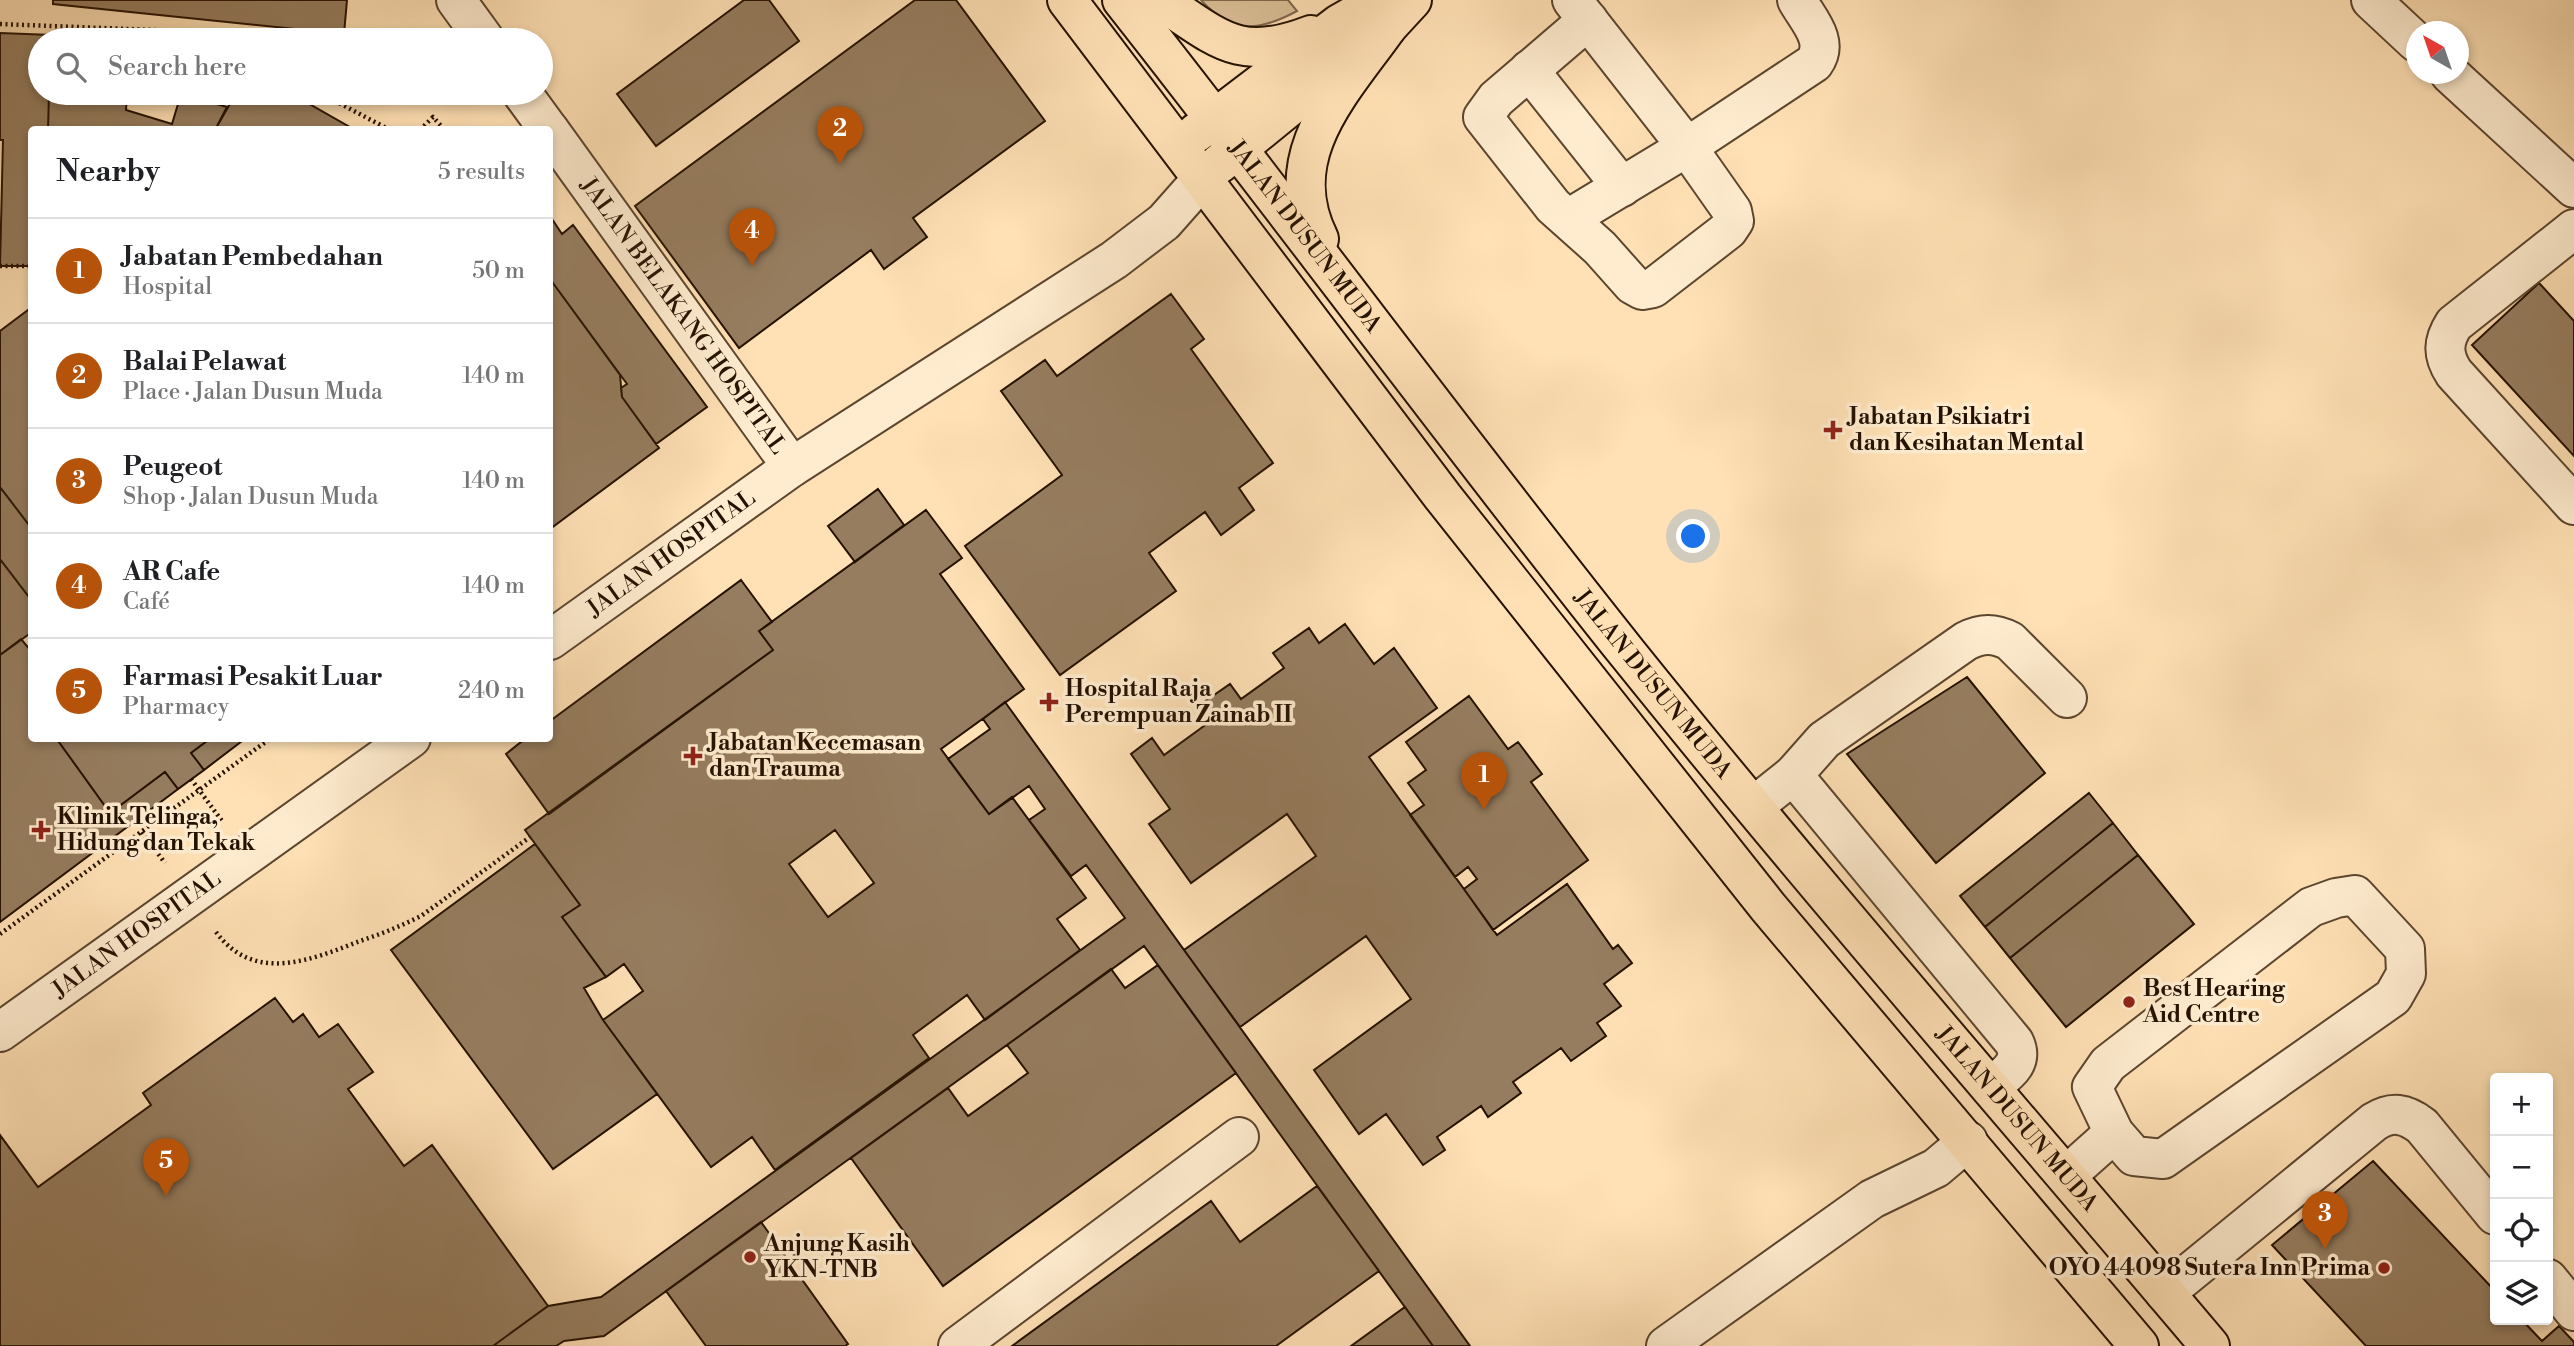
<!DOCTYPE html>
<html lang="en">
<head>
<meta charset="utf-8">
<style>
	body { margin:0; font-family:"Libre Bodoni",serif; background:#f6f6f6; color:#202124 }
	.controls { position:absolute; right:21px; bottom:21px; display:grid; overflow:hidden; border-radius:7px; box-shadow:0 4px 10px #0003 }
	.controls button { width:63px; height:63px; display:grid; place-items:center; padding:0; border:0; border-bottom:2px solid #e0e0e0; background:#fff; color:#202124; font:35px sans-serif }
	.compass { position:absolute; left:2406px; top:21px; width:63px; height:63px; border-radius:50%; background:#fff; box-shadow:0 4px 10px #0003; rotate:320deg }
	.you { position:absolute; left:1694px; top:537px; width:24px; height:24px; margin:-18px; border:5px solid #fff; border-radius:50%; background:#1a73e8; box-shadow:0 0 0 10px #1a73e833 }
	.badge { display:grid; place-items:center; width:46px; height:46px; border-radius:50%; background:#b45309; color:#fff; font-size:23px; font-weight:700 }
	.pin { position:absolute; translate:-50% -58px; filter:drop-shadow(0 2px 4px #0008) }
	.pin::after { content:''; position:absolute; top:37px; width:24px; height:21px; background:inherit; clip-path:polygon(0 0,100% 0,50% 100%) }
	.list { margin:0; padding:0; list-style:none }
	h2 { display:flex; justify-content:space-between; align-items:center; height:91px; margin:0; padding:0 28px; font-size:30px }
	h2 small { font-size:23px; font-weight:400; color:#757577 }
	.list li { display:grid; grid-template-columns:46px 1fr auto; gap:21px; align-items:center; box-sizing:border-box; height:105px; padding:0 28px; border-top:2px solid #e0e0e0 }
	.list b { display:block; font-size:26px; white-space:nowrap }
	.list p { margin:0; font-size:23px; white-space:nowrap; color:#757577 }
	.list em { font-size:23px; font-style:normal; color:#757577 }
	.icon { flex:none; width:38px; height:38px; fill:none; stroke:currentColor; stroke-width:2; stroke-linecap:round; stroke-linejoin:round }
	.map { position:relative; flex:none; width:2574px; height:1346px; overflow:hidden }
	.search { position:absolute; background:#fff; box-shadow:0 4px 10px #0003; left:28px; top:28px; width:525px; height:77px; display:flex; align-items:center; gap:18px; box-sizing:border-box; padding:0 24px; border-radius:38px; color:#757577; font-size:26px }
	.panel { position:absolute; background:#fff; box-shadow:0 4px 10px #0003; left:28px; top:126px; width:525px; height:616px; border-radius:7px }
	.map>svg:first-child { display:block }
	.green { fill:#dabe96; stroke:#80684c; stroke-width:2 }
	.building { fill:#967d5f; stroke:#251101; stroke-width:2; fill-rule:evenodd }
	.lines { fill:none; stroke-linecap:round; stroke-linejoin:round }
	.minor-casing { stroke:#5c452e; stroke-width:42 }
	.major-casing { stroke:#251101; stroke-width:42 }
	.path { stroke:#251101; stroke-width:4.5; stroke-dasharray:2 3.5; stroke-linecap:butt }
	.minor { stroke:#ffeccf; stroke-width:38 }
	.major { stroke:#ffe1b5; stroke-width:38 }
	.poi-dot { fill:#8f2418; stroke:#ffeccf; stroke-width:2.5 }
	.labels { text-anchor:middle; dominant-baseline:central; stroke-width:7; stroke-linejoin:round; paint-order:stroke }
	.street-label { font-size:23px; fill:#251101; stroke:#ffeccf }
	.poi-label { font-size:23px; font-weight:bold; fill:#251101; stroke:#ffeccf; text-anchor:start }
</style>
</head>
<body>
<div class="map">
<svg width="2574" height="1346" viewBox="0 0 2574 1346">
	<rect width="100%" height="100%" fill="#ffe1b5"/>
	<filter id="stains"><feTurbulence type="fractalNoise" baseFrequency=".00286" numOctaves="4"/><feColorMatrix values="0 0 0 0 .2 0 0 0 0 .09 0 0 0 0 .02 0 0 0 .5 -.17"/></filter>
	<radialGradient id="worn" r=".72"><stop offset=".6" stop-color="#630" stop-opacity="0"/><stop offset="1" stop-color="#630" stop-opacity=".3"/></radialGradient>
	<path class="green" d="M1201 0H1288L1297 11C1258 32 1232 34 1201 0Z"/>
	<path class="building" d="M53 0H347L344 34 53 4Z
		M744 0H769L799 41 656 146 617 94Z
		M915 0H956L1045 121 913 218 927 237 884 269 871 250 739 348 635 206Z
		M0 33 51 35V40H40V93H49L48 130H32V266H0L3 140H0Z
		M51 35 129 37V40H51Z
		M49 93H127L126 110 172 124 181 94 227 107 215 130H48Z
		M236 93H290L355 130H215Z
		M550 216 562 234 573 225 707 407 656 444 622 397 621 388 627 384 550 279Z
		M550 279 620 375 622 397 659 448 550 529Z
		M2539 283 2574 321V456L2472 345Z
		M1171 294 1204 339 1191 349 1273 463 1239 488 1254 510 1221 535 1205 512 1149 553 1176 591 1060 675 965 546 1062 475 1001 391 1045 360 1057 376Z
		M32 307V529L0 487V331Z
		M0 487 32 529V601L0 559Z
		M878 489 904 525 855 562 828 526Z
		M926 510 962 558 940 574 1024 689 941 749 989 814 1012 797 1086 898 1057 919 1080 950 985 1020 967 995 913 1035 929 1058 775 1170 752 1137 711 1167 603 1020 643 991 624 964 606 977 562 917 580 905 525 830 773 650 759 631ZM835 830 874 883 828 917 789 864Z
		M0 559 32 601V632L0 655Z
		M741 580 772 622 759 631 773 650 549 814 506 754 526 738H550V721Z
		M1345 624 1374 664 1394 648 1437 708 1369 757 1497 935 1567 884 1613 949 1618 945 1632 963 1604 984 1621 1006 1597 1023 1606 1036 1571 1061 1561 1048 1513 1082 1521 1093 1488 1117 1481 1106 1437 1137 1445 1150 1423 1165 1386 1114 1359 1134 1314 1070 1411 999 1366 936 1240 1027 1184 950 1316 856 1287 814 1191 883 1149 824 1170 809 1131 754 1152 738 1164 755 1208 723 1197 707 1230 684 1241 699 1284 668 1273 653 1309 628 1319 643Z
		M21 639 32 652V738H56L110 813 165 772 178 789 0 922V655Z
		M1967 677 2045 773 1936 863 1847 754Z
		M1469 696 1508 749 1518 742 1542 774 1531 782 1588 860 1493 930 1464 889 1477 879 1468 867 1455 877 1410 815 1424 805 1408 783 1426 770 1406 742Z
		M1005 702 1470 1346H1433L1144 946 604 1336 564 1341 556 1346H493L548 1306 601 1297 1125 918 1086 865 1071 876 1029 820 1045 809 1029 786 989 814 948 759 990 729 983 719Z
		M56 738H211L191 753 204 770 178 789 165 772 110 813Z
		M211 738H246L204 770 191 753Z
		M2089 793 2113 823 1985 927 1960 896Z
		M2113 823 2138 855 2010 958 1985 927Z
		M535 844 580 905 562 917 606 977 584 988 603 1020 657 1094 553 1169 391 950Z
		M2138 855 2194 924 2066 1027 2010 958Z
		M1158 965 1236 1073 943 1286 851 1158 948 1088 968 1116 1028 1073 1007 1045 1111 969 1125 988Z
		M275 998 293 1022 303 1014 319 1037 338 1024 373 1072 348 1089 404 1166 432 1145 548 1306 493 1346H0V1135L38 1187 151 1105 143 1093Z
		M2373 1161 2495 1291V1320H2522L2542 1341 2559 1326 2574 1342V1346H2366L2272 1245Z
		M1317 1186 1379 1271 1276 1346H1012L1211 1201 1240 1242Z
		M761 1222 848 1344 845 1346H706L666 1291Z
		M1405 1307 1433 1346H1351Z"/>
	<g class="lines">
		<g class="minor-casing">
			<g id="minor">
				<path d="M456 0 485 40"/>
				<path d="M1572 0 1687 147 1814 63C1830 41 1808 20 1797 0"/>
				<path d="M2371 0 2416 42"/>
				<path d="M1529 70 1622 187"/>
				<path d="M2450 74 2574 188"/>
				<path d="M522 93 549 130"/>
				<path id="s1" d="M550 131 792 467"/>
				<path d="M1568 219 1687 147 1732 211 1734 221 1728 230 1653 288 1642 290 1633 285 1600 248 1553 206 1483 117 1496 99 1588 20"/>
				<path d="M2574 229 2454 324C2443 341 2442 355 2454 373L2574 505"/>
				<path id="s2" d="M550 640 792 467 1114 260 1164 222 1202 179"/>
				<path d="M1793 775 2014 1042C2025 1064 2005 1075 1990 1087"/>
				<path d="M1754 806 1793 775 1824 740 1966 641C1982 633 1994 633 2010 641L2067 698"/>
				<path d="M2355 895 2405 949 2406 974 2393 997 2163 1159 2134 1156 2114 1133 2092 1087 2108 1064 2311 907 2336 898Z"/>
				<path id="s3" d="M0 1032 411 738"/>
				<path d="M2067 1175 2114 1133"/>
				<path d="M2548 1279 2574 1311"/>
				<path d="M2165 1293 2374 1122C2392 1111 2405 1113 2422 1126L2495 1215"/>
				<path d="M958 1346 1239 1137"/>
				<path d="M1666 1346 1872 1199 1936 1168 1968 1141"/>
			</g>
		</g>
		<g class="major-casing">
			<g id="major">
				<path d="M1067 0 1443 497 1768 907 2139 1346"/>
				<path id="s4" d="M1122 0C1293 217 1456 439 1628 654 1817 889 2016 1116 2210 1346"/>
				<path d="M1160 0C1219 39 1239 63 1311 35"/>
				<path d="M1196 133 1339 24 1381 0"/>
				<path d="M1219 164 1388 26 1412 0"/>
				<path d="M1319 239C1277 155 1342 91 1388 26"/>
			</g>
		</g>
		<path class="path" d="M0 24 206 32 221 40
			M320 93 390 130
			M420 130 433 117 445 130
			M0 266H32
			M191 779 222 821
			M142 832 165 863
			M216 932C254 984 311 960 360 941 381 934 401 926 421 916L530 837
			M0 934 271 738"/>
		<use href="#minor" class="minor"/>
		<use href="#major" class="major"/>
	</g>
	<g class="poi-dot">
		<path d="M1829.5 419.5h7v7h7v7h-7v7h-7v-7h-7v-7h7z"/>
		<path d="M1045.5 691.5h7v7h7v7h-7v7h-7v-7h-7v-7h7z"/>
		<path d="M689.5 745.5h7v7h7v7h-7v7h-7v-7h-7v-7h7z"/>
		<path d="M37.5 819.5h7v7h7v7h-7v7h-7v-7h-7v-7h7z"/>
		<circle cx="2129" cy="1002" r="7"/>
		<circle cx="750" cy="1257" r="7"/>
		<circle cx="2384" cy="1268" r="7"/>
	</g>
	<g class="labels">
		<g class="street-label">
			<text stroke="none"><textPath href="#s4" startOffset="299">JALAN DUSUN MUDA</textPath></text>
			<text stroke="none"><textPath href="#s1" startOffset="228">JALAN BELAKANG HOSPITAL</textPath></text>
			<text stroke="none"><textPath href="#s2" startOffset="149">JALAN HOSPITAL</textPath></text>
			<text stroke="none"><textPath href="#s4" startOffset="866">JALAN DUSUN MUDA</textPath></text>
			<text stroke="none"><textPath href="#s3" startOffset="168">JALAN HOSPITAL</textPath></text>
			<text stroke="none"><textPath href="#s4" startOffset="1433">JALAN DUSUN MUDA</textPath></text>
		</g>
		<g class="poi-label">
			<text x="1849" y="417">Jabatan Psikiatri<tspan x="1849" dy="26">dan Kesihatan Mental</tspan></text>
			<text x="1065" y="689">Hospital Raja<tspan x="1065" dy="26">Perempuan Zainab II</tspan></text>
			<text x="709" y="743">Jabatan Kecemasan<tspan x="709" dy="26">dan Trauma</tspan></text>
			<text x="57" y="817">Klinik Telinga,<tspan x="57" dy="26">Hidung dan Tekak</tspan></text>
			<text x="2143" y="989">Best Hearing<tspan x="2143" dy="26">Aid Centre</tspan></text>
			<text x="764" y="1244">Anjung Kasih<tspan x="764" dy="26">YKN-TNB</tspan></text>
			<text x="2370" y="1268" text-anchor="end">OYO 44098 Sutera Inn Prima</text>
		</g>
	</g>
	<rect width="100%" height="100%" filter="url(#stains)"/>
	<rect width="100%" height="100%" fill="url(#worn)"/>
</svg>
<div class="controls">
<button>+</button>
<button>−</button>
<button><svg class="icon" aria-label="locate" viewBox="0 0 24 24"><circle cx="12" cy="12" r="6"/><path d="M12 2v4M12 18v4M2 12h4M18 12h4"/></svg></button>
<button><svg class="icon" aria-label="layers" viewBox="0 0 24 24"><path d="M12 4l9 5-9 5-9-5zM3 14l9 5 9-5"/></svg></button>
</div>
<svg class="compass" viewBox="-18 -18 36 36"><path d="M0-13l5 13h-10z" fill="#e53935"/><path d="M0 13l5-13h-10z" fill="#757577"/></svg>
<div class="you"></div>
<div class="pin badge" style="left:1484px;top:810px">1</div>
<div class="pin badge" style="left:840px;top:164px">2</div>
<div class="pin badge" style="left:2325px;top:1249px">3</div>
<div class="pin badge" style="left:752px;top:266px">4</div>
<div class="pin badge" style="left:166px;top:1196px">5</div>
<div class="search"><svg class="icon" aria-label="search" viewBox="0 0 24 24"><circle cx="10" cy="10" r="6"/><path d="M15 15l6 6"/></svg>Search here</div>
<section class="panel">
<h2>Nearby<small>5 results</small></h2>
<ul class="list">
<li><span class="badge">1</span><div><b>Jabatan Pembedahan</b><p>Hospital</p></div><em>50 m</em></li>
<li><span class="badge">2</span><div><b>Balai Pelawat</b><p>Place · Jalan Dusun Muda</p></div><em>140 m</em></li>
<li><span class="badge">3</span><div><b>Peugeot</b><p>Shop · Jalan Dusun Muda</p></div><em>140 m</em></li>
<li><span class="badge">4</span><div><b>AR Cafe</b><p>Café</p></div><em>140 m</em></li>
<li><span class="badge">5</span><div><b>Farmasi Pesakit Luar</b><p>Pharmacy</p></div><em>240 m</em></li>
</ul>
</section>
</div>
</body>
</html>
